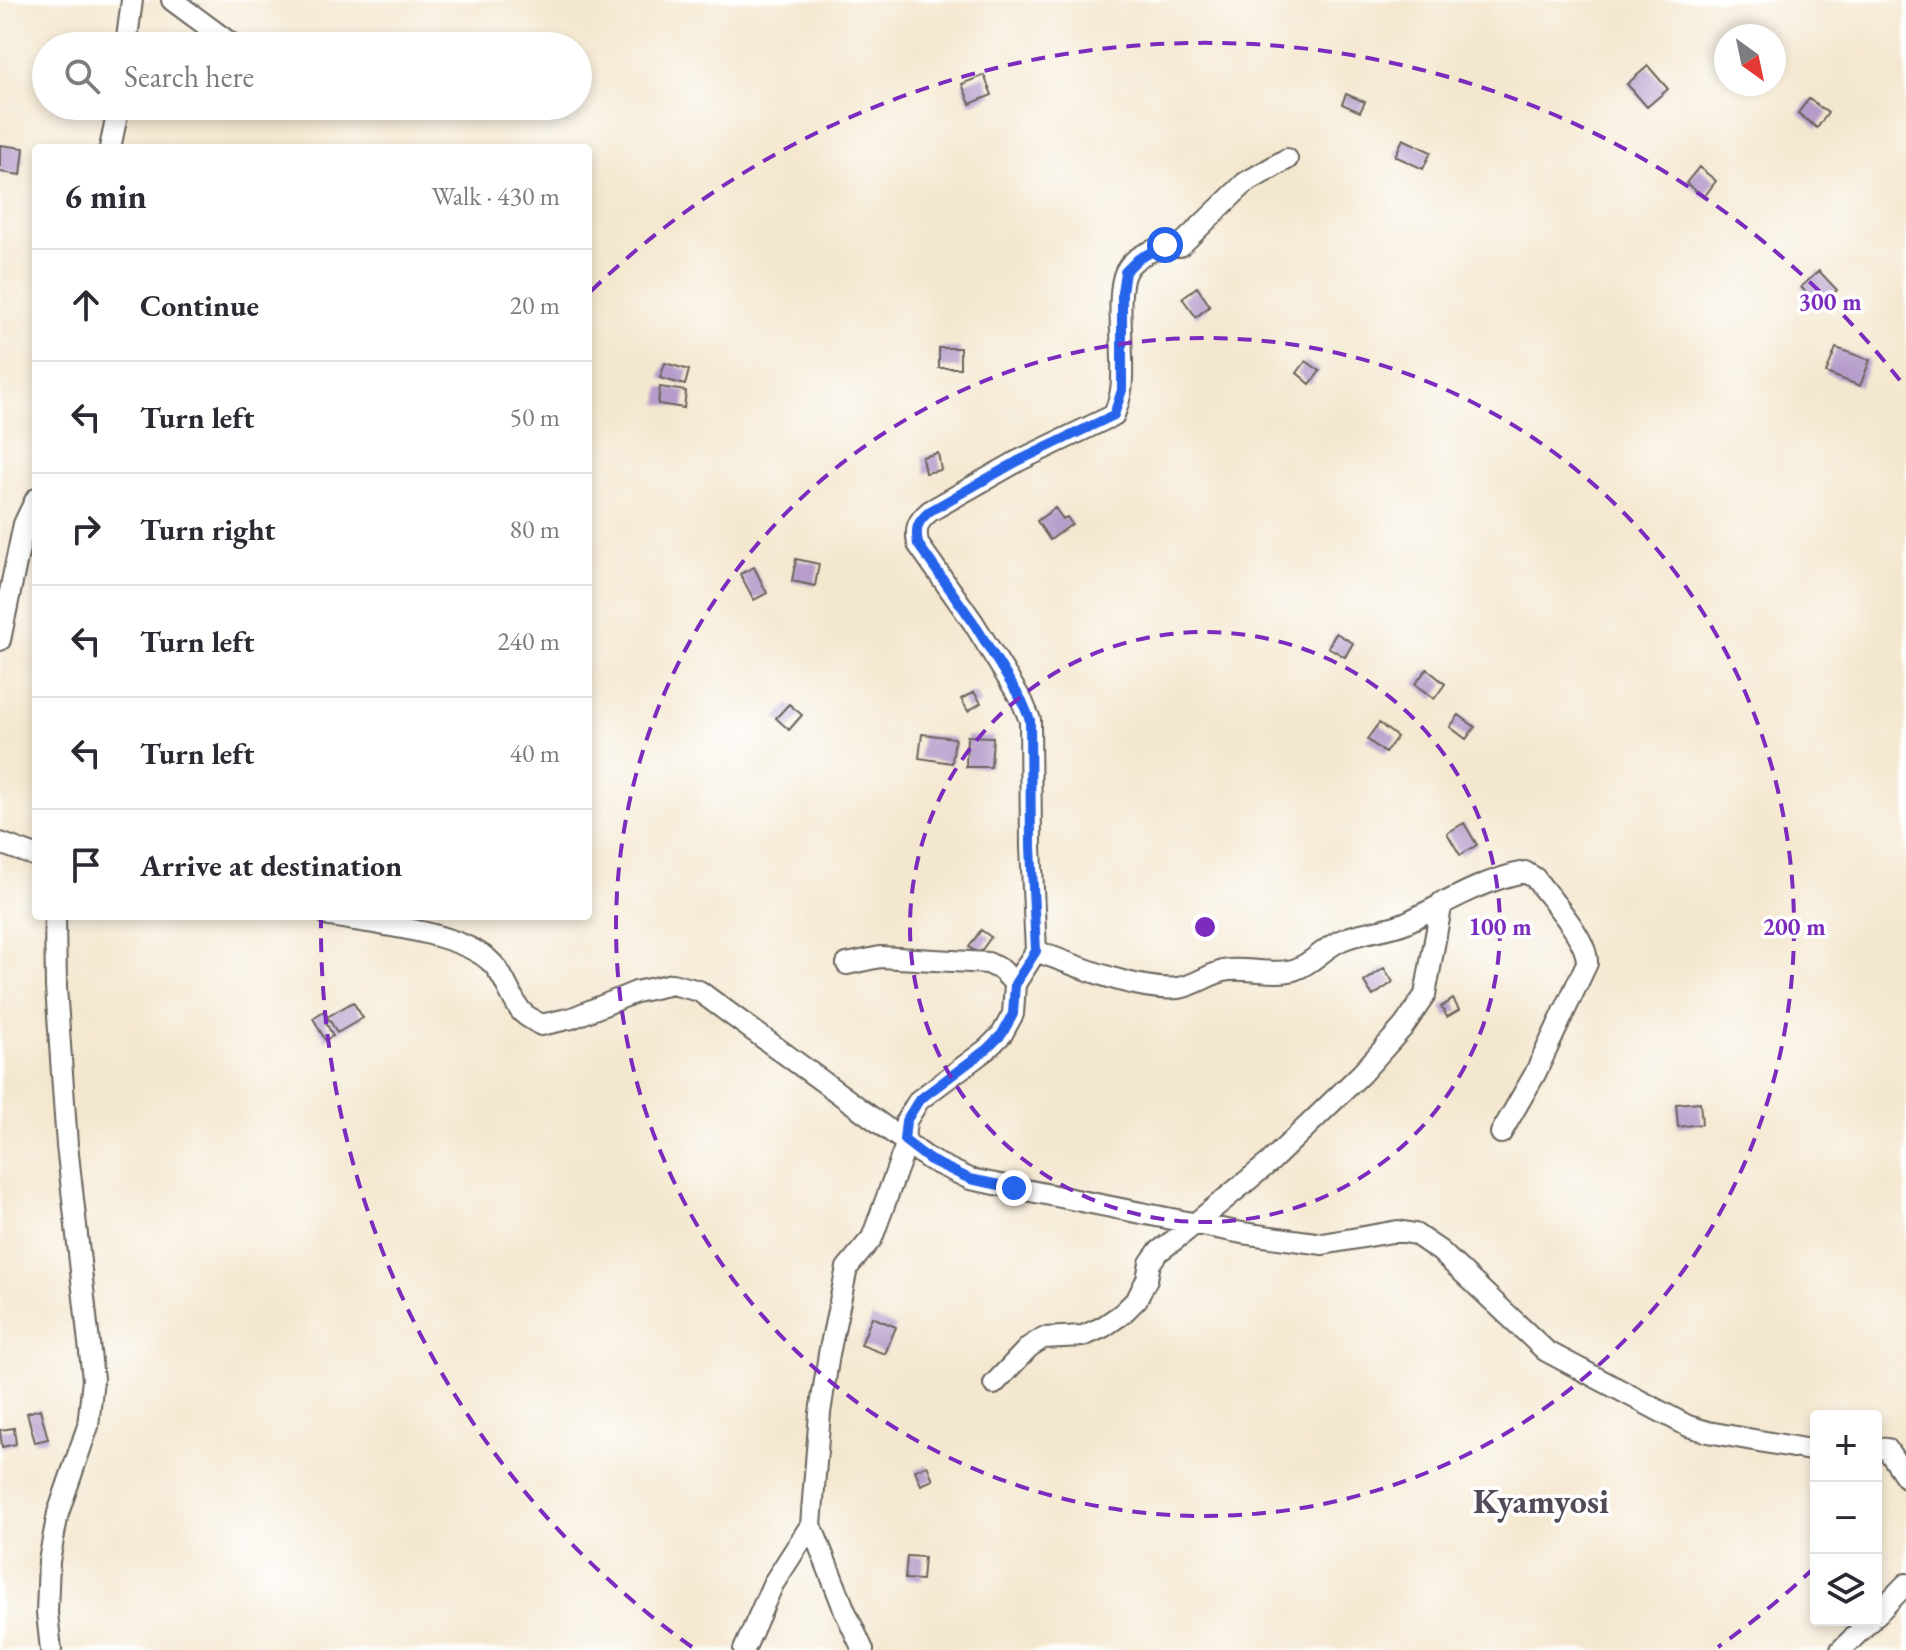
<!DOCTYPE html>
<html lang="en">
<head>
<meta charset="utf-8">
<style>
	body { margin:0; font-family:"EB Garamond",serif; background:#f2f2f3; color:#2b2b33 }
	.controls { position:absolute; right:24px; bottom:24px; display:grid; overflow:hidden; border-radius:8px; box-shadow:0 4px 12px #0003 }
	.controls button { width:72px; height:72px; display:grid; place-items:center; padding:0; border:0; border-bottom:2px solid #e1e1e2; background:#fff; color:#2b2b33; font:40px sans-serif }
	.compass { position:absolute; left:1714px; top:24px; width:72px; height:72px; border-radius:50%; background:#fff; box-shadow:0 4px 12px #0003; rotate:147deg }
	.stop { position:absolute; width:24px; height:24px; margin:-18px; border:6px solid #2563eb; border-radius:50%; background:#fff }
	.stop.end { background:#2563eb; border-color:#fff; box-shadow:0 2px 8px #0008 }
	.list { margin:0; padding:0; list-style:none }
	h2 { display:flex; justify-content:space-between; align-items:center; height:104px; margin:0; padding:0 32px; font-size:34px }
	h2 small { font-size:26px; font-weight:400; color:#7c7c81 }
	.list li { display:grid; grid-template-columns:52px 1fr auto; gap:24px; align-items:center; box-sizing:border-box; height:112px; padding:0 32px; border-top:2px solid #e1e1e2 }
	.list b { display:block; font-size:30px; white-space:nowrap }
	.list em { font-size:26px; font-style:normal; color:#7c7c81 }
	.icon { flex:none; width:44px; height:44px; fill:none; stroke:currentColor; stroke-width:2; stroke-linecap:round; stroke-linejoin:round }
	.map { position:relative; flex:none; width:1906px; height:1650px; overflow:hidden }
	.search { position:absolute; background:#fff; box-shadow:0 4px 12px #0003; left:32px; top:32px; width:560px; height:88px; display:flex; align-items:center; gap:20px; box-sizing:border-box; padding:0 28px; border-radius:44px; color:#7c7c81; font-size:30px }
	.panel { position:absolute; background:#fff; box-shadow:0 4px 12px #0003; left:32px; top:144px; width:560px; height:776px; border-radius:8px }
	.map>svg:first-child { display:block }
	.building { fill:#b59cca }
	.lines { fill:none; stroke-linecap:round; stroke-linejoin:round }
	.minor-casing { stroke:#68635b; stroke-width:24 }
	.minor { stroke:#fff; stroke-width:20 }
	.route { stroke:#2563eb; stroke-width:10 }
	.ring { fill:none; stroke:#7b2cbf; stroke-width:4; stroke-dasharray:14 10 }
	.labels { text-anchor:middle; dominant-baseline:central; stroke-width:7; stroke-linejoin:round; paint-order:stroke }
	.quarter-label { font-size:34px; font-weight:bold; fill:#524959; stroke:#fff }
	.centre { fill:#7b2cbf; stroke:#fff; stroke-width:4 }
	.ring-label { font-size:24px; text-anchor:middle; font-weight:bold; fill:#7b2cbf; stroke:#fff; stroke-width:7; stroke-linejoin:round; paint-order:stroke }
</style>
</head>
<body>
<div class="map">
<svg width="1906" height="1650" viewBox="0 0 1906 1650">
	<rect width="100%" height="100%" fill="#fff"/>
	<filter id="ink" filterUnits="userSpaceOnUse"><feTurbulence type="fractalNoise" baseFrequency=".0125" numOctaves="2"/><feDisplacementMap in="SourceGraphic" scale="16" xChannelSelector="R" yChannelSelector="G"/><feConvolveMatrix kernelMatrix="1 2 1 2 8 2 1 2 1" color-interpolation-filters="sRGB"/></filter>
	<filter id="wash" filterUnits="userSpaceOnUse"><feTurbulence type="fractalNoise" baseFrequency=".006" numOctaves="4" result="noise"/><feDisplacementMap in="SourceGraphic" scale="32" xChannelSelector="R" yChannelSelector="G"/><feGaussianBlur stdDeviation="1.8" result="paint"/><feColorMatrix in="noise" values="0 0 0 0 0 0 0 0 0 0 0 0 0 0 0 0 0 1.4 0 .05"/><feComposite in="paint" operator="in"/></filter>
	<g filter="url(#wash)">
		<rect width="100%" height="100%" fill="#f4e7cf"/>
		<g id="blocks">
			<path class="building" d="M1648 66 1668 89 1647 107 1627 84Z
				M984 75 992 95 970 104 962 84Z
				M1346 94 1365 102 1360 112 1342 104Z
				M1809 99 1828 113 1817 128 1798 113Z
				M1403 139 1431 152 1423 169 1395 156Z
				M0 145 24 148 21 175 0 172Z
				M1699 167 1716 181 1704 197 1686 183Z
				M1819 271 1837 290 1820 307 1801 287Z
				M1197 287 1210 306 1196 317 1182 298Z
				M939 348H960V368H939Z
				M1836 348 1870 360 1860 386 1826 373Z
				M1306 361 1320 371 1310 384 1297 373Z
				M665 363 689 370 685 385 660 378Z
				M660 387 686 391 684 408 658 404Z
				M938 453 941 470 925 473 922 457Z
				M1055 508 1063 519 1067 517 1072 524 1050 540 1037 521Z
				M796 559 819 564 815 586 792 581Z
				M754 567 767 593 754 600 740 574Z
				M1336 633 1353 643 1345 657 1328 647Z
				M1427 669 1445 684 1434 699 1415 684Z
				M974 692 981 703 968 711 961 699Z
				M789 704 802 715 789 730 776 718Z
				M1459 715 1475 727 1466 739 1450 727Z
				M1379 723 1397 737 1385 753 1367 739Z
				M922 734 955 738 952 763 919 758Z
				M967 736 993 737 991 767H966Z
				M1464 823 1477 845 1460 855 1447 833Z
				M981 930 991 937 979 954 969 947Z
				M1384 968 1393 982 1373 996 1364 982Z
				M1453 999 1459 1010 1447 1017 1441 1007Z
				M353 1002 363 1018 337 1033 329 1019 325 1021 333 1036 325 1040 313 1018 324 1011 327 1017Z
				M1700 1102 1702 1124 1678 1127 1676 1104Z
				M872 1317 896 1327 885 1354 861 1345Z
				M40 1409 48 1439 35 1442 27 1413Z
				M14 1428 16 1444 2 1447 0 1430Z
				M927 1465 933 1480 921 1485 915 1470Z
				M907 1556 924 1557 922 1580 905 1579Z"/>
		</g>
	</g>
	<g filter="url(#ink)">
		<use href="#blocks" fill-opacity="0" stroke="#68635b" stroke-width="2"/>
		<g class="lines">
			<g class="minor-casing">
				<path id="minor" d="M172 0 234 46
					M126 46 132 0
					M110 148 119 106
					M0 640 24 524 36 499
					M0 843 36 856
					M329 916C372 923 463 932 493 964 506 978 510 997 521 1011 526 1017 535 1021 541 1025L572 1018 636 992 672 984 699 991 930 1160 970 1179 1242 1233 1323 1244 1398 1231 1415 1234 1440 1251 1546 1351 1688 1426 1708 1432 1816 1451
					M1036 951C1075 965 1137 992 1178 988 1196 986 1210 972 1229 970 1248 968 1280 976 1296 969 1313 963 1325 947 1342 940 1363 931 1387 931 1407 922 1446 903 1482 880 1525 872L1535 878C1550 899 1588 939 1587 963L1535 1074 1501 1133
					M847 964 880 957 988 963 1002 970 1015 984
					M904 1140 906 1121 919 1100 987 1049 1002 1034 1013 1014 1015 984 1036 951 1031 847 1030 720 1022 701 973 622 918 544C915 528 917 522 930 511L1018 461 1114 415C1117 407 1120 399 1121 390 1126 363 1114 293 1126 271 1135 254 1162 245 1180 246L1245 183 1287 159
					M994 1384 1029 1347 1043 1338 1083 1336 1103 1327 1122 1314 1137 1299 1147 1279 1150 1263 1158 1252 1181 1235 1270 1162 1361 1074 1404 1026 1425 995 1442 902
					M1876 1448 1887 1449 1906 1477
					M1876 1615 1906 1584
					M51 1650 47 1613 49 1561 58 1513 88 1426 93 1379 67 1145 56 987 55 916
					M744 1650 773 1584 811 1525
					M863 1650 845 1611 811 1525 820 1413 829 1354 847 1268 872 1238 907 1142
					M1841 1650 1871 1620"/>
			</g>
			<use href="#minor" class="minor"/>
		</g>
	</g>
	<g class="lines" filter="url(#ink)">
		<path class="route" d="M1014 1188 970 1179 930 1160 904 1140 906 1121 919 1100 987 1049 1002 1034 1013 1014 1015 984 1036 951 1031 847 1030 720 1022 701 973 622 918 544C915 528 917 522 930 511L1018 461 1114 415 1122 390V292L1125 272 1138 259 1165 245"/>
	</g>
	<g class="ring">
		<circle cx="1205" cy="927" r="295"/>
		<circle cx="1205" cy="927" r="589"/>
		<path d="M1814 1568A884 884 0 0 1 1718 1647M692 1647A884 884 0 0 1 321 919M591 291A884 884 0 0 1 1902 383"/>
	</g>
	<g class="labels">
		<g class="quarter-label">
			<text x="1541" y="1501">Kyamyosi</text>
		</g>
	</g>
	<circle cx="1205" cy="927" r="12" class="centre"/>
	<g class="ring-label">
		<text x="1830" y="310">300 m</text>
		<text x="1500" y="935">100 m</text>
		<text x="1794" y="935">200 m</text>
	</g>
</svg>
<div class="controls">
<button>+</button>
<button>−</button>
<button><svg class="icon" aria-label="layers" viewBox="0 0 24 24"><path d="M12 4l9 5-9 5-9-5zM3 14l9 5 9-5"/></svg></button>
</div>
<svg class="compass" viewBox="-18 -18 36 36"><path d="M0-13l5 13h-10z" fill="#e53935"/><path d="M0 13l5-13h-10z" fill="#7c7c81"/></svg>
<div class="stop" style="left:1165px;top:245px"></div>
<div class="stop end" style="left:1014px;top:1188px"></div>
<div class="search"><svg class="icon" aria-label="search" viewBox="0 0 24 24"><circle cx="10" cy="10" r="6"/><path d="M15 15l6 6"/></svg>Search here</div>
<section class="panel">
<h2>6 min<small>Walk · 430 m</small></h2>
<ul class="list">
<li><svg class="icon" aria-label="ahead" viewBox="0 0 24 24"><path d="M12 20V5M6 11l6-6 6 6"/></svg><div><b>Continue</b></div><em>20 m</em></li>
<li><svg class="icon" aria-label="left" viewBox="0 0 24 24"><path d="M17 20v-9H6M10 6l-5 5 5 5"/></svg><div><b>Turn left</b></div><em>50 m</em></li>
<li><svg class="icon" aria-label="right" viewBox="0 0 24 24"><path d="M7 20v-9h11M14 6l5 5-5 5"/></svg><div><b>Turn right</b></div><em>80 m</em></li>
<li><svg class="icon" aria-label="left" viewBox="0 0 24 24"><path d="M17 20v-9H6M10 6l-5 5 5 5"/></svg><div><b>Turn left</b></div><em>240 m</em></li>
<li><svg class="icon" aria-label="left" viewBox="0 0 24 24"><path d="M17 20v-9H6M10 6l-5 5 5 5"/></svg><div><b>Turn left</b></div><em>40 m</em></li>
<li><svg class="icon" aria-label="arrive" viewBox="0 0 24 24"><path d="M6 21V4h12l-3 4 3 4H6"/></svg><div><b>Arrive at destination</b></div></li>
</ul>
</section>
</div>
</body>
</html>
